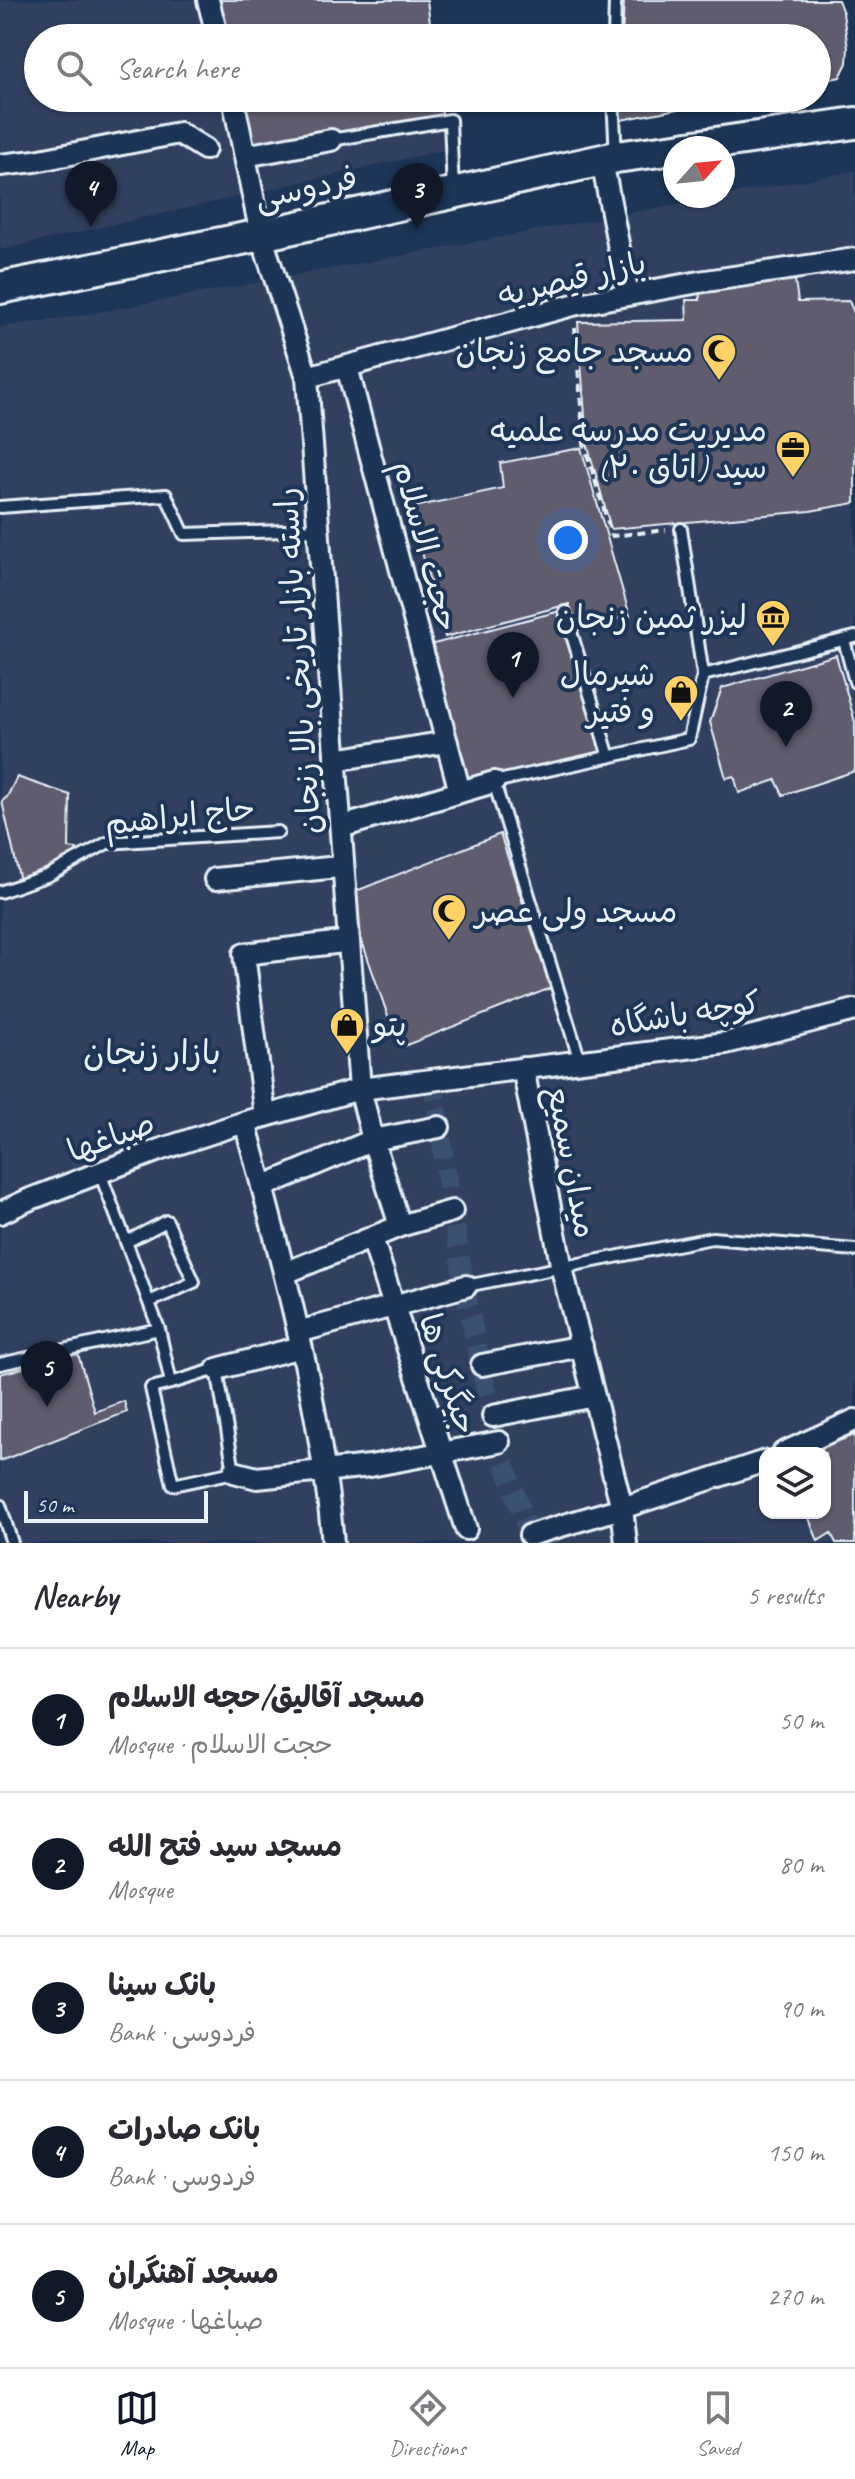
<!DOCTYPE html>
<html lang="en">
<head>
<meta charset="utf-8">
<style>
	body { margin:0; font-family:Caveat,"Playpen Sans Arabic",sans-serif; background:#f7f7f7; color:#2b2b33 }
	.controls { position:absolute; right:24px; bottom:24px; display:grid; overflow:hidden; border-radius:16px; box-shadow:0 2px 6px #0004 }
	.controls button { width:72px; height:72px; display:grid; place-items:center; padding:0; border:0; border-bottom:2px solid #e1e1e2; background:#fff; color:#2b2b33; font:40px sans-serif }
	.compass { position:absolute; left:663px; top:136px; width:72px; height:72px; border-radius:50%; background:#fff; box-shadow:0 2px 6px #0004; rotate:63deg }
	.scale { position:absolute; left:24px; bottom:20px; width:184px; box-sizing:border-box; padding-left:8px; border:4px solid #e8f1f8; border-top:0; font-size:22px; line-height:28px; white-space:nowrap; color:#e8f1f8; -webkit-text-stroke:6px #1d3557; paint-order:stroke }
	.you { position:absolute; left:568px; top:540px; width:28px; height:28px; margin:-20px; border:6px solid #fff; border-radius:50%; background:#1a73e8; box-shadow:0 0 0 12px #1a73e833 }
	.badge { display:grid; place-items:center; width:52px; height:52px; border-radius:50%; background:#111827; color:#fff; font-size:26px; font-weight:700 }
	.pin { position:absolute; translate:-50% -66px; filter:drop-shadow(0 2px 4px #0008) }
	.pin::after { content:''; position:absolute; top:42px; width:28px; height:24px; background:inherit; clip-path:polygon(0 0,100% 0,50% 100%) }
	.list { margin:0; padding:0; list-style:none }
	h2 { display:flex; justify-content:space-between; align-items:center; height:104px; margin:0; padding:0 32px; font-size:34px }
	h2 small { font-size:26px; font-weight:400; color:#7c7c81 }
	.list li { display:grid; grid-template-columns:52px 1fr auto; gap:24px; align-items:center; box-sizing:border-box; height:144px; padding:0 32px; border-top:2px solid #e1e1e2 }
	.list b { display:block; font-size:30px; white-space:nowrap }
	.list p { margin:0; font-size:26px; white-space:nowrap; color:#7c7c81 }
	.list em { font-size:26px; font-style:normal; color:#7c7c81 }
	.icon { flex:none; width:44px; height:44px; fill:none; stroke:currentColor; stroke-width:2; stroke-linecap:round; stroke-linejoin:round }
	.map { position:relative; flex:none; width:855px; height:1543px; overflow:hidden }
	.search { position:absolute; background:#fff; box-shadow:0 2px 6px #0004; left:24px; right:24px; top:24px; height:88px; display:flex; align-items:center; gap:20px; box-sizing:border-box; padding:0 28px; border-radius:44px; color:#7c7c81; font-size:30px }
	.sheet { height:824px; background:#fff }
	nav { display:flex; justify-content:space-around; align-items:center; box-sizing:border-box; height:112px; border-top:2px solid #e1e1e2; background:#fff; font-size:22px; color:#7c7c81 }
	nav a { display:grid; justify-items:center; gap:4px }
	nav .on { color:#111827 }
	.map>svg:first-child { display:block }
	.built { fill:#31405e; fill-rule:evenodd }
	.building { fill:#5f5b6d; stroke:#e8f1f8; stroke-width:2 }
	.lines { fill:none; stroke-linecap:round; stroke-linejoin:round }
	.street-tunnel { stroke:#3b516f; stroke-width:20; stroke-dasharray:20 10; stroke-linecap:butt }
	.lane-casing { stroke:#e8f1f8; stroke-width:16 }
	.street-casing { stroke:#e8f1f8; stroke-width:26 }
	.secondary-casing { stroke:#e8f1f8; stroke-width:36 }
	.path { stroke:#e8f1f8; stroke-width:4; stroke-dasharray:8 6; stroke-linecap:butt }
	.lane { stroke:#1d3557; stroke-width:10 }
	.street { stroke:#1d3557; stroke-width:20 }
	.secondary { stroke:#1d3557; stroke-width:30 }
	.labels { text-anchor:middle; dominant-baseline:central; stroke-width:8; stroke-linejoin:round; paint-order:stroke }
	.street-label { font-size:32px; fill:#e8f1f8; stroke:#1d3557 }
	.poi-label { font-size:32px; fill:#e8f1f8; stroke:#1d3557; text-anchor:end }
	.neighbourhood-label { font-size:34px; fill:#e8f1f8; stroke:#1d3557 }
</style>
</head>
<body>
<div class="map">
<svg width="855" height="1543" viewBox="0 0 855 1543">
	<rect width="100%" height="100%" fill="#1d3557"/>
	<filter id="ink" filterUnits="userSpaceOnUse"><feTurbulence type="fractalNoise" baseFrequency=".0125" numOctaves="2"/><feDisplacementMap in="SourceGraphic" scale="16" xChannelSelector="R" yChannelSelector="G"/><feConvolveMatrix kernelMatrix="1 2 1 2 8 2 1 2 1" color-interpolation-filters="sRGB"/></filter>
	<g filter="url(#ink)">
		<path class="built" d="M0 0H427L433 38H38V98H442L449 149 0 250Z
			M855 171V1543H0V327L78 316ZM765 1453H825V1513H765Z"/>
		<path class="building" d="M218 0H427L432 38H227Z
			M624 0H838L843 13 848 48 847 63 840 77 817 82V38H622Z
			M240 98H440L443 121 253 155Z
			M617 98H733L616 121Z
			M795 280 798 302 849 301 855 315V503L810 511 611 529 587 443 578 322 687 320 686 300H700L699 282Z
			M581 448 630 616 577 630 569 604 445 637 410 508 503 488 500 463Z
			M560 611 603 751 462 784 426 646Z
			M836 655 855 722V771L783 795 776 780 739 793 734 776 726 778 710 722 722 688Z
			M17 777 70 795 69 848 77 849 76 857 20 881 2 801 7 797Z
			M500 834 551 988 399 1048 346 895Z
			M78 1354 95 1412 124 1401 127 1412 0 1461V1374Z
			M855 1435V1543H836L831 1533 818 1541 807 1513H825V1453H805Z"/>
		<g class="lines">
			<path class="street-tunnel" d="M433 1079C449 1200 468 1321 498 1439 507 1474 521 1509 532 1543"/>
			<g class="lane-casing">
				<path id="lane" d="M614 38 615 0
					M613 98 616 156
					M331 140 450 120 453 191
					M0 507 166 495 184 534 318 530
					M681 529 703 675
					M565 612 609 757
					M844 640 855 682
					M0 892 49 875 107 843 278 832
					M580 1061 494 782 689 739 703 675 855 637
					M100 1173 159 1329 171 1383 217 1369 234 1472 173 1485 151 1388 171 1383
					M126 1242 167 1221 194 1282 149 1302
					M466 1286 712 1238 855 1250
					M0 1364 159 1329
					M0 1505 12 1543"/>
			</g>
			<g class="street-casing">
				<path id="street" d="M208 0 218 38
					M233 98 261 235 307 377 360 1089 373 1140 400 1226
					M245 156 331 140
					M602 161 628 295
					M0 165 35 161 179 133 205 149
					M347 367 460 792
					M307 377 573 305 699 282 855 259
					M335 760 447 742
					M341 827 494 782
					M215 879 339 867
					M523 1068 562 1269 622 1508 626 1543
					M265 1116 244 954 343 942
					M245 1122C282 1261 320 1400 333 1543
					M262 1187 373 1140 439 1127
					M0 1213 28 1200 159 1150 245 1122 360 1089 726 1043 855 1010
					M372 1238 466 1529
					M285 1273 400 1226 452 1211
					M298 1332 466 1286
					M482 1365 582 1346
					M217 1369 301 1347
					M493 1416 594 1396
					M783 1453 855 1420
					M234 1472 257 1478 370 1466 499 1442
					M530 1535 622 1508 765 1461"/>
			</g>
			<g class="secondary-casing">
				<path id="secondary" d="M681 148 855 123
					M0 288 261 235 616 157 675 149"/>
			</g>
			<path class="path" d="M575 328 584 444 612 536 666 530"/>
			<use href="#lane" class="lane"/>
			<use href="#street" class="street"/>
			<use href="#secondary" class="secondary"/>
		</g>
	</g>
	<defs>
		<g id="mosque-pin" transform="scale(1.8)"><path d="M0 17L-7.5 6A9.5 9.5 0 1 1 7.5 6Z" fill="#ffd166" stroke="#1d3557"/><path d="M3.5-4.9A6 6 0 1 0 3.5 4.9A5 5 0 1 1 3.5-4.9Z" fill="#111"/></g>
		<g id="office-pin" transform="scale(1.8)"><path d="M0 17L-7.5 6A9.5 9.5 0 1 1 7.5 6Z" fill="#ffd166" stroke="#1d3557"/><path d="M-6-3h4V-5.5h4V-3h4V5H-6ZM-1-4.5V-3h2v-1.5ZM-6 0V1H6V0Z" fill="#111"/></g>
		<g id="museum-pin" transform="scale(1.8)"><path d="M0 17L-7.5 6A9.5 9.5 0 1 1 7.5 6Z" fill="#ffd166" stroke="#1d3557"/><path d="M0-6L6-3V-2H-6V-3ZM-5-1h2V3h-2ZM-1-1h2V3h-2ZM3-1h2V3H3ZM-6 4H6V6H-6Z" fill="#111"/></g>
		<g id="shop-pin" transform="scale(1.8)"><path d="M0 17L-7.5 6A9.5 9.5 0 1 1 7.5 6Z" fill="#ffd166" stroke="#1d3557"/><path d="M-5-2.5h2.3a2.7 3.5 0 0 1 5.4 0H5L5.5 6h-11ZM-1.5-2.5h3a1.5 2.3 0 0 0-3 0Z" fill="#111"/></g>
	</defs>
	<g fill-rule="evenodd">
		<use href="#mosque-pin" x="719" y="351"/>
		<use href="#office-pin" x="793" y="448"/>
		<use href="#museum-pin" x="773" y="617"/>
		<use href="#shop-pin" x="681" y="692"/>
		<use href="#mosque-pin" x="449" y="911"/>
		<use href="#shop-pin" x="347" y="1025"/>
	</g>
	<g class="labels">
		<g class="street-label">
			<text transform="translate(306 188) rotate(-12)">فردوسی</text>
			<text transform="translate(572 279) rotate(-13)">بازار قیصریه</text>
			<text transform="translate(426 546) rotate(75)">حجت الاسلام</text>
			<text transform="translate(298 661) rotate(-94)">راسته بازار تاریخی بالا زنجان</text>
			<text transform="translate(180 816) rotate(-6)">حاج ابراهیم</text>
			<text transform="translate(685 1014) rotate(-9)">کوچه باشگاه</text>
			<text transform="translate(111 1137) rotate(-20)">صباغها</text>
			<text transform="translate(572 1162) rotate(79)">میدان سمیع</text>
			<text transform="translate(448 1374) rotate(72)">جیگرکی ها</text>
		</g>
		<g class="poi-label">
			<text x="693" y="351">مسجد جامع زنجان</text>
			<text x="767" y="430">مدیریت مدرسه علمیه<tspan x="767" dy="37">سید (اتاق ۲۰)</tspan></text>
			<text x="747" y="617">لیزر ثمین زنجان</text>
			<text x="655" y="674">شیرمال<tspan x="655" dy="37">و فتیر</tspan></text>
			<text x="475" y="911" text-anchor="start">مسجد ولی عصر</text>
			<text x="373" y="1025" text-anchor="start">پتو</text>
		</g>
		<g class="neighbourhood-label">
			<text x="152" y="1052">بازار زنجان</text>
		</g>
	</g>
</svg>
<div class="controls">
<button><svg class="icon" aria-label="layers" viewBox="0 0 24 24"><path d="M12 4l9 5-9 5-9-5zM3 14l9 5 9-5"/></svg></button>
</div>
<svg class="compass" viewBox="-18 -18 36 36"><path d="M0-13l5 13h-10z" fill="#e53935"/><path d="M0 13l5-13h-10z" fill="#7c7c81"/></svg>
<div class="scale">50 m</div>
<div class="you"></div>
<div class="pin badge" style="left:513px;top:698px">1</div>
<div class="pin badge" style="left:786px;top:747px">2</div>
<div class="pin badge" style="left:417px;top:229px">3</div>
<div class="pin badge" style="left:91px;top:227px">4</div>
<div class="pin badge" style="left:47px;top:1407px">5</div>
<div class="search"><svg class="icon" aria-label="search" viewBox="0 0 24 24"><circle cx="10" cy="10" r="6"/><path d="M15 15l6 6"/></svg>Search here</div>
</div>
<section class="sheet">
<h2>Nearby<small>5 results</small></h2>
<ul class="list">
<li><span class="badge">1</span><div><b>مسجد آقالیق/حجه الاسلام</b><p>Mosque · حجت الاسلام</p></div><em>50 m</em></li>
<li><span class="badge">2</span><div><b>مسجد سید فتح الله</b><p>Mosque</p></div><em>80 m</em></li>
<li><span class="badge">3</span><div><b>بانک سینا</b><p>Bank · فردوسی</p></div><em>90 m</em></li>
<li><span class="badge">4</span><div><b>بانک صادرات</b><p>Bank · فردوسی</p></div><em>150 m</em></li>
<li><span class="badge">5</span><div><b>مسجد آهنگران</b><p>Mosque · صباغها</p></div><em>270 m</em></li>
</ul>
</section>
<nav>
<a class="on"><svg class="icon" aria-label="map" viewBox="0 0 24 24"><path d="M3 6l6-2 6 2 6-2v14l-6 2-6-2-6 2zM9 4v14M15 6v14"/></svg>Map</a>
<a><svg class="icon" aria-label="directions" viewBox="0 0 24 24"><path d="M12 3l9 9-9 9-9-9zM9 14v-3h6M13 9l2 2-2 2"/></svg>Directions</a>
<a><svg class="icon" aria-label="saved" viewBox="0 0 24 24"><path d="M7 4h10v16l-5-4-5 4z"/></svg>Saved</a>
</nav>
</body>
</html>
